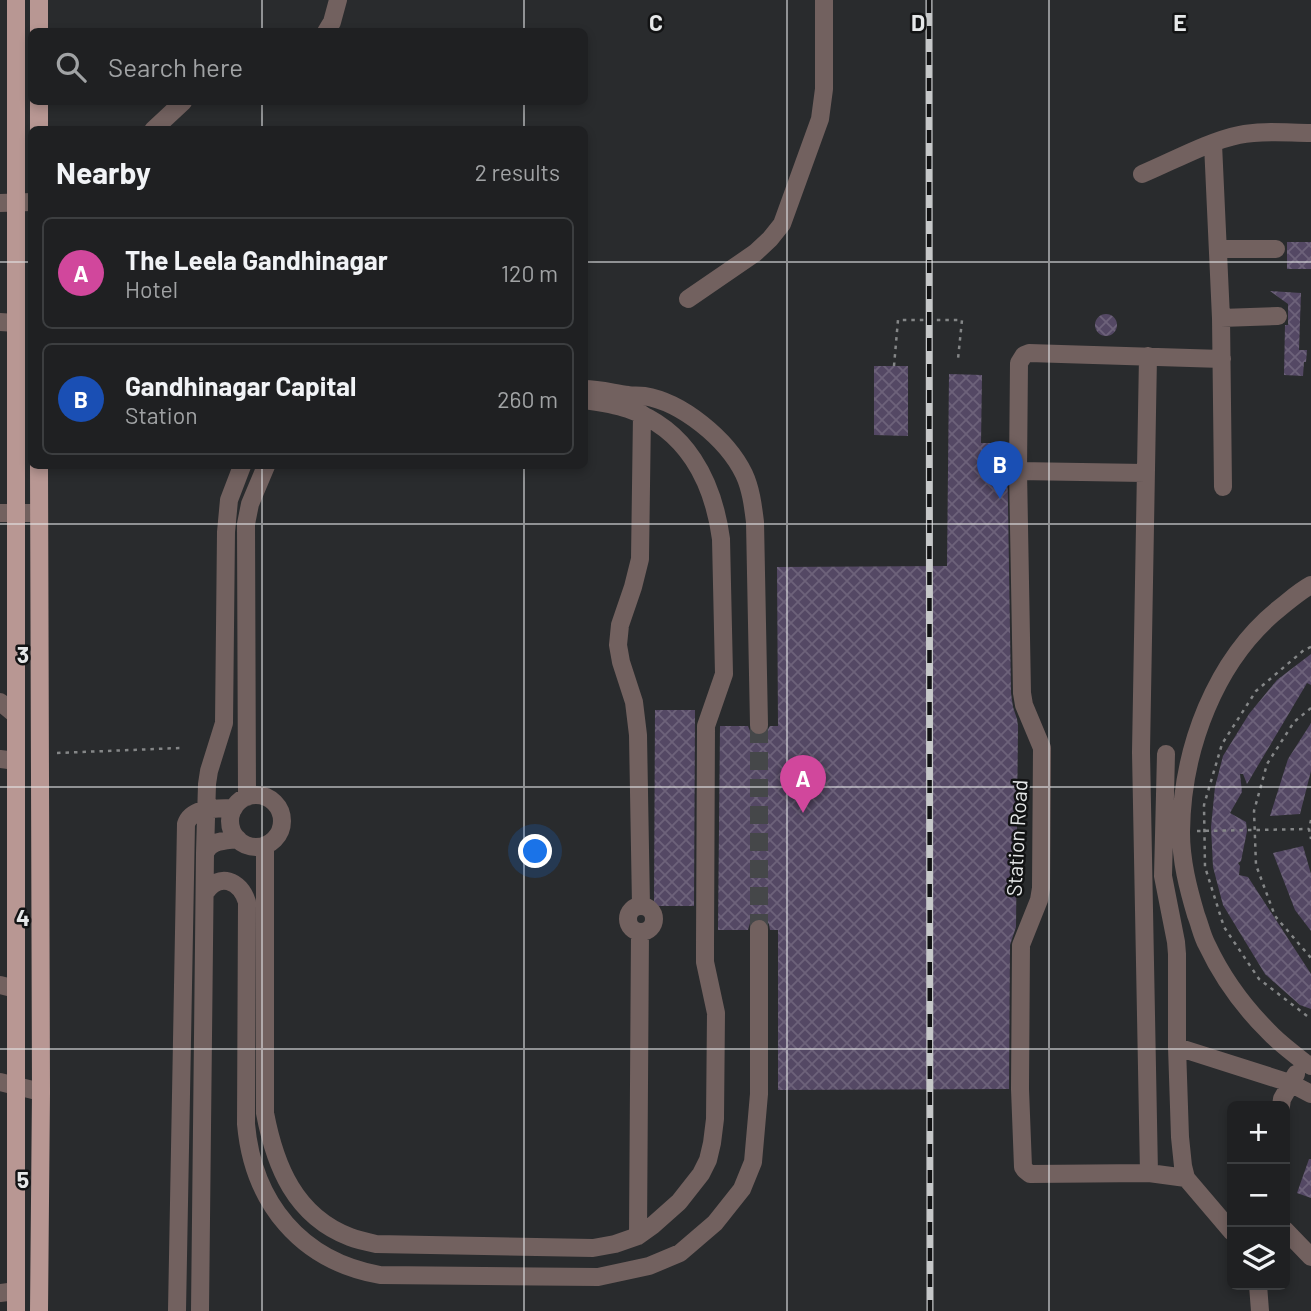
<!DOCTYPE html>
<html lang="en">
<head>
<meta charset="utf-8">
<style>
	body { margin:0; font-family:Barlow,sans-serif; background:#2c2d2f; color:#f1f3f6 }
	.controls { position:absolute; right:21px; bottom:21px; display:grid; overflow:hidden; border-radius:10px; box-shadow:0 4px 10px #0003 }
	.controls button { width:63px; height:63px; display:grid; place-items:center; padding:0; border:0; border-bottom:2px solid #3c3e40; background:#1f2022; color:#f1f3f6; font:35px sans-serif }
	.you { position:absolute; left:536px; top:852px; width:24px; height:24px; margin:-18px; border:5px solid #fff; border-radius:50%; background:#1a73e8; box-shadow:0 0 0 10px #1a73e833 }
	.badge { display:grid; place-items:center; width:46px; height:46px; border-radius:50%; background:#f08bf6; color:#fff; font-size:23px; font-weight:700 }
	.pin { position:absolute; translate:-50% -58px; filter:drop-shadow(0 2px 4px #0008) }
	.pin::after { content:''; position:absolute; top:37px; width:24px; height:21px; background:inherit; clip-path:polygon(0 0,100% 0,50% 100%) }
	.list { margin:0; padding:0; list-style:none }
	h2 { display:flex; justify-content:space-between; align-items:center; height:91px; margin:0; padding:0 28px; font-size:30px }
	h2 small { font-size:23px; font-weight:400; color:#a1a3a5 }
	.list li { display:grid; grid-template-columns:46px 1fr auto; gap:21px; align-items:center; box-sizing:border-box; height:112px; margin:0 14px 14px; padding:0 14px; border:2px solid #3c3e40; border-radius:10px }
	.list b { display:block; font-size:26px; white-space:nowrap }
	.list p { margin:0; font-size:23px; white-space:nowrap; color:#a1a3a5 }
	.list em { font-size:23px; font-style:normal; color:#a1a3a5 }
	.icon { flex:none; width:38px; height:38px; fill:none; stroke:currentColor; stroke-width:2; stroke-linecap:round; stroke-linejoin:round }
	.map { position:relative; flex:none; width:1311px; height:1311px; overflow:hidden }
	.search { position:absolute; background:#1f2022; box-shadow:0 4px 10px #0003; left:28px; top:28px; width:560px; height:77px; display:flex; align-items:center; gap:18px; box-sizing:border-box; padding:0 24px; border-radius:10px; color:#a1a3a5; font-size:26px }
	.panel { position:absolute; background:#1f2022; box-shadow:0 4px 10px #0003; left:28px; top:126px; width:560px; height:343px; border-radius:10px }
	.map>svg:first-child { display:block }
	.building { fill:url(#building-cross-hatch) }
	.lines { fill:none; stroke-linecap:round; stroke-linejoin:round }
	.minor-tunnel { stroke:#454749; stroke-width:18; stroke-dasharray:18 9; stroke-linecap:butt }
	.path { stroke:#848687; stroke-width:2.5; stroke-dasharray:3.5 5; stroke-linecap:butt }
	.minor { stroke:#72615f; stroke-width:18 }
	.major { stroke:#b89793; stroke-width:18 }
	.rail-casing { stroke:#c5c7c8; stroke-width:7 }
	.rail { stroke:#121314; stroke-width:4.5; stroke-dasharray:13; stroke-linecap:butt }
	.grid { fill:none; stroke:#e6e8e9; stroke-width:2; stroke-opacity:0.55 }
	.labels { text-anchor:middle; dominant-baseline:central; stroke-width:5; stroke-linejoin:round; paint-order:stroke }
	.street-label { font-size:21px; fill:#e6e8e9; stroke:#121314 }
	.grid-label { font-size:23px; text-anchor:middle; font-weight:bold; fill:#e6e8e9; stroke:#121314; stroke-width:5; stroke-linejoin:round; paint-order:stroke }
</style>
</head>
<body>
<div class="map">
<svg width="1311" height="1311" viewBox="0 0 1311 1311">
	<defs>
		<pattern id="building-cross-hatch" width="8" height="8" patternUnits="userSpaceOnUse" patternTransform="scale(1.75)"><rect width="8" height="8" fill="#544864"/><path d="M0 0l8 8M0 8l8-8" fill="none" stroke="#6d627a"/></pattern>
	</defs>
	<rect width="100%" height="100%" fill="#292b2d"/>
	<path class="building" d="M1287 242H1311V269H1287Z
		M1270 291 1301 293 1299 350H1307L1306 362H1304L1303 376 1284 375 1285 325H1288V304Z
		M1095 325a11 11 0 1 1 22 0a11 11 0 1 1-22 0Z
		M874 366H908V436L874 435Z
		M949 374 982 375 981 443H1007L1011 693 1013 707 1017 719 1018 726 1016 927 1010 945 1009 1089 778 1090V930H770L769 924 765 920 758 918 750 923 748 930H718L720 726H748L750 731 759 736 765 734 770 726H778L777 567 947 566Z
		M1311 654V685L1307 683 1247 784 1243 774H1240L1242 792 1230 813 1246 822 1247 831 1241 861 1238 863 1240 866 1239 875 1248 877 1311 974V1009L1300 1005 1265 974 1223 905 1213 867 1211 827 1215 787 1223 756 1249 714 1277 680Z
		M655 710H695L694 906H654Z
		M1311 723V771L1300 814 1270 816 1288 759Z
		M1303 846 1311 874V931L1295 910 1273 853Z
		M1309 1159H1311V1198L1297 1193Z"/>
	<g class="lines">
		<path class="minor-tunnel" d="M759 725V929"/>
		<path class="path" d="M894 366 898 320H962L958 359
			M1311 647 1304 650 1256 691 1222 744 1204 805 1205 867 1224 927 1259 979 1311 1019
			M1311 708 1294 722 1267 764 1254 811 1256 865 1275 916 1311 958
			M57 753 180 748
			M1311 820 1309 829 1311 839
			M1197 831 1309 829"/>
		<path class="minor" d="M326 32 332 22 338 0
			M153 130 183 102
			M1213 144 1221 318 1223 487
			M1142 174C1171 162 1209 141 1239 135 1262 130 1288 133 1311 133
			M0 203 32 202
			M1218 249H1276
			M688 299 755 253 770 239 782 224 820 119 824 89V0
			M1221 318 1278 316
			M0 322 16 323
			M1148 356 1141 752 1149 1173
			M584 389C600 389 613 393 628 395 633 396 638 395 644 396 682 402 727 439 744 474 751 489 753 506 755 522L759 725
			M1018 471 1145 473
			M0 513H39
			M1311 585C1300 591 1291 599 1281 607 1215 659 1182 749 1181 832 1181 861 1188 888 1196 915 1200 925 1202 936 1207 945 1222 977 1243 1006 1268 1031 1279 1043 1292 1052 1304 1062L1311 1066
			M0 702 16 715
			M1166 754 1163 876 1176 942 1177 954V1047L1180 1137 1183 1166 1186 1178 1232 1232
			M0 759 16 761
			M230 821a26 26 0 1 1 52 0a26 26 0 1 1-52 0Z
			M247 797 246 524 250 504 266 466
			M265 845V1113C275 1166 295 1216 350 1237 358 1240 367 1242 376 1244L593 1248 615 1244 638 1236 652 1226 679 1202 701 1174 708 1160 712 1143 715 1119 716 1013 705 962V946L706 726 724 674 721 539C713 480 686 429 628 409 614 404 599 402 584 400
			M205 853 207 784 209 771 224 723 226 532 229 500 242 466
			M205 893C219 872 240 880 247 902L246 1124C253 1203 301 1261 380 1275L598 1277 649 1266 680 1253 715 1223 742 1189 753 1162 759 1094V929
			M641 906 638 735 634 702 621 662 618 645 620 625 633 587 640 559 642 414
			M628 919a13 13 0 1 1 26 0a13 13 0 1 1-26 0Z
			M0 985 16 989
			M1177 1047 1290 1083 1311 1094
			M0 1082 41 1092
			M1281 1106 1282 1099 1296 1074
			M1186 1178 1149 1173 1030 1174 1025 1170 1023 1167 1020 1089 1021 945 1039 900 1041 888 1042 748 1024 705 1022 693 1018 471 1019 363 1024 355 1029 353 1222 359
			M1285 1230 1311 1257
			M638 1236 640 932
			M1258 1285 1260 1311
			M0 1293 16 1291
			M177 1311 186 824C192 806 218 809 234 808
			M200 1311 205 853C210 840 226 841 238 839"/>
		<path class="major" d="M39 0V32
			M39 102V130
			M39 466 41 1092 39 1311
			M16 1311V0"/>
		<g class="rail-casing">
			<path id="rail" d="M929 0 930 1311"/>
		</g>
		<use href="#rail" class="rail"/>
	</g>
	<path class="grid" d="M262 0V32M524 0V32M787 0V1311M1049 0V1311M262 102V130M524 102V130M0 262H32M584 262H1311M262 466V1311M524 466V1311M0 524H1311M0 787H1311M0 1049H1311"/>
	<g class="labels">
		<g class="street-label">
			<text transform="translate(1016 838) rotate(-87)">Station Road</text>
		</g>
	</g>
	<g class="grid-label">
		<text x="656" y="31">C</text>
		<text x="918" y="31">D</text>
		<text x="1180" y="31">E</text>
		<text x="23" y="663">3</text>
		<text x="23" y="926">4</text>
		<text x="23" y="1188">5</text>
	</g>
</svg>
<div class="controls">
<button>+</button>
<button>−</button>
<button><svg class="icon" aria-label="layers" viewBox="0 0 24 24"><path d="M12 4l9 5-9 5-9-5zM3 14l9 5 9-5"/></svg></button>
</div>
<div class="you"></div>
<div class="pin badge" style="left:803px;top:813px;background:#d1479c">A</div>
<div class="pin badge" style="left:1000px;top:499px;background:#1a4fb4">B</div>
<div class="search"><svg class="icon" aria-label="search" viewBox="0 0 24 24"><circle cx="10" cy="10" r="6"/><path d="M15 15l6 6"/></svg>Search here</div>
<section class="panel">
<h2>Nearby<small>2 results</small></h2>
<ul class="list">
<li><span class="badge" style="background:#d1479c">A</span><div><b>The Leela Gandhinagar</b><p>Hotel</p></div><em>120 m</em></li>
<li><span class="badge" style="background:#1a4fb4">B</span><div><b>Gandhinagar Capital</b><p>Station</p></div><em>260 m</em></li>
</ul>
</section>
</div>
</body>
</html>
